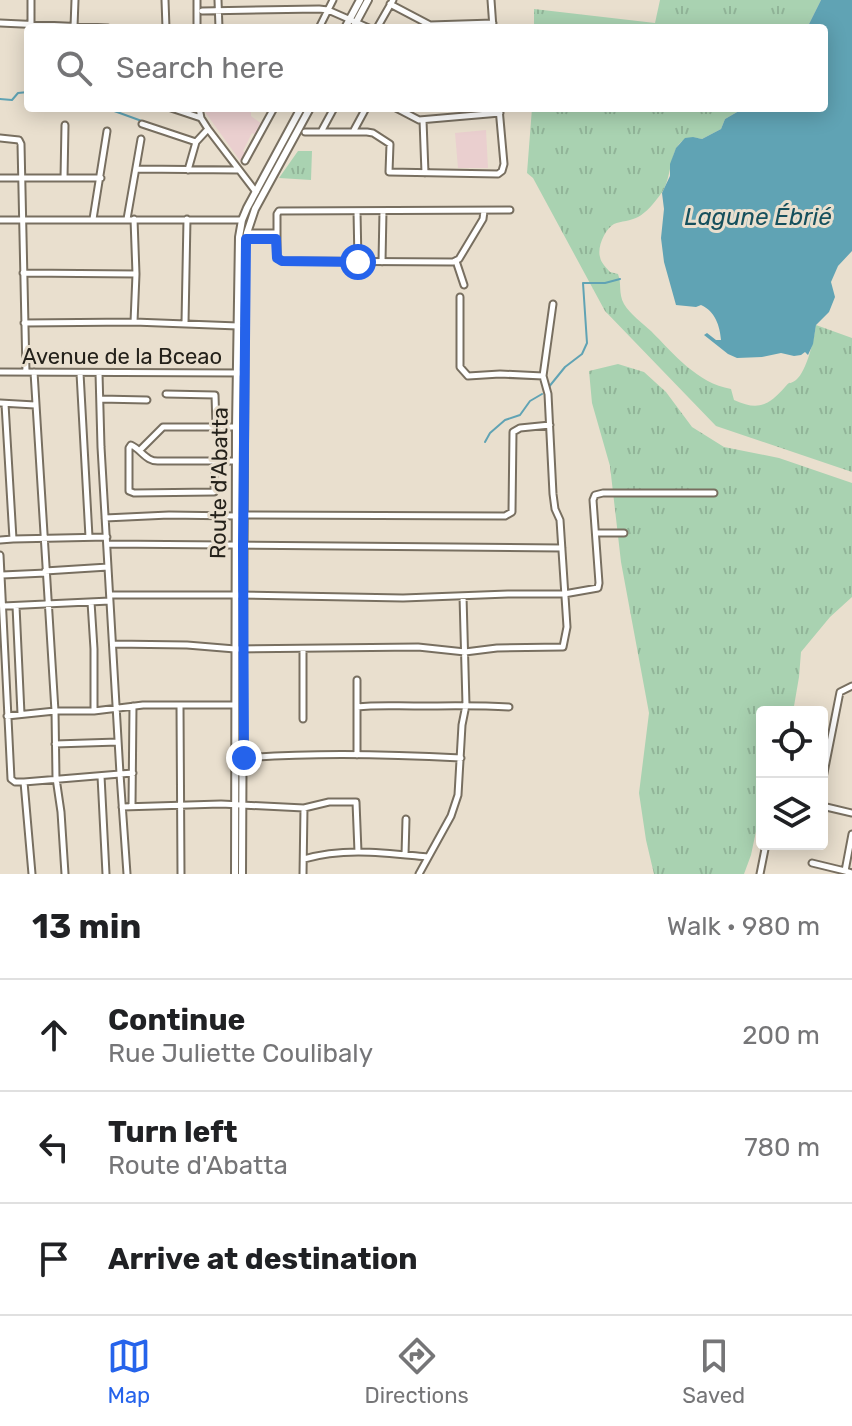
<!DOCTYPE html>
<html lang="en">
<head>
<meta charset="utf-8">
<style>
	body { margin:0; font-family:Rubik,sans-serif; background:#f6f6f6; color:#202124 }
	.controls { position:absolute; right:24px; bottom:24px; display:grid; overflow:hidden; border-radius:8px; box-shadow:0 4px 20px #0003 }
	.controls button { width:72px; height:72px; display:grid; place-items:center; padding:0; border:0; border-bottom:2px solid #e0e0e0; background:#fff; color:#202124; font:40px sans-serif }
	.stop { position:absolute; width:24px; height:24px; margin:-18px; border:6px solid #2563eb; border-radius:50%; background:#fff }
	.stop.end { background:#2563eb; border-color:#fff; box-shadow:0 2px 8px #0008 }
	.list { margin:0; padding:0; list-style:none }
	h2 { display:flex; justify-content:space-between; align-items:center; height:104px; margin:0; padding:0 32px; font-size:34px }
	h2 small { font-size:26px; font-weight:400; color:#757577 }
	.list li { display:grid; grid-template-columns:52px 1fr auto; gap:24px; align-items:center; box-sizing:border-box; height:112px; padding:0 32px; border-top:2px solid #e0e0e0 }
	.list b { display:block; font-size:30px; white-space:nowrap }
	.list p { margin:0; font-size:26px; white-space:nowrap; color:#757577 }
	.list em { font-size:26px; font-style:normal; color:#757577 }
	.icon { flex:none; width:44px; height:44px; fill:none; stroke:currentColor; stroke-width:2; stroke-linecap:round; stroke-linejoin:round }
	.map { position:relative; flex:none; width:852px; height:874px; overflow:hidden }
	.search { position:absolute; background:#fff; box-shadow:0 4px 20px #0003; left:24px; right:24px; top:24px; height:88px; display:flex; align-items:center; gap:20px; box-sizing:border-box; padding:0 28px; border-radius:8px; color:#757577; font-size:30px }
	.sheet { height:440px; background:#fff }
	nav { display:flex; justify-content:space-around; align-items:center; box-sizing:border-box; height:112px; border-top:2px solid #e0e0e0; background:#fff; font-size:22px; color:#757577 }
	nav a { display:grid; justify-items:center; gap:4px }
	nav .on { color:#2563eb }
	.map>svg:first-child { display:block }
	.education { fill:#eacfcf }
	.grass { fill:url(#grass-tufts) }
	.water { fill:#60a3b4 }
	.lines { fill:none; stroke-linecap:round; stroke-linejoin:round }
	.stream { stroke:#60a3b4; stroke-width:2 }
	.minor-casing { stroke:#786f60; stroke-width:9 }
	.tertiary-casing { stroke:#786f60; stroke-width:10 }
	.minor { stroke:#fff; stroke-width:5 }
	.tertiary { stroke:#fff; stroke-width:6 }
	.route { stroke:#2563eb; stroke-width:10 }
	.labels { text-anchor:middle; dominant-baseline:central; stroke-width:6; stroke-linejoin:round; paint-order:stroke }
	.street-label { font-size:22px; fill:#24211a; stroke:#e9dfce }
	.water-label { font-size:24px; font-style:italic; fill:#16505d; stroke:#e9dfce }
</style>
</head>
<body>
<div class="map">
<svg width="852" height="874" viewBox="0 0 852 874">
	<defs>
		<pattern id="grass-tufts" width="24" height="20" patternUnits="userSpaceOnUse" patternTransform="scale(2)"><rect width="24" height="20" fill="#a9d2b1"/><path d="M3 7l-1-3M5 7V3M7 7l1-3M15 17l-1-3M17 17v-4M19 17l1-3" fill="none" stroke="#91b498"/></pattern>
	</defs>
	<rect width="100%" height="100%" fill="#e9dfce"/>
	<path class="education" d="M205 108H251V116L262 124 256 135 252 133 243 151 246 153 241 162 205 112Z
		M486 130 488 168H458L455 133Z"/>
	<path class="grass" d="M660 0H821L807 28H534V9L655 23Z
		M532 108H744L725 119 721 129 702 139C665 129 676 177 660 195 655 202 646 213 638 217 631 221 621 221 614 224 605 229 597 247 600 257 601 263 606 267 610 272L618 274C622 284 618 293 624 304 630 314 642 323 651 331 674 354 697 383 731 389L734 400C758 411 768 406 785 387 793 378 786 387 796 380 807 371 814 339 816 325L852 338V472L716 426 605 311 533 178 527 173Z
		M298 151H312L311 180 279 178Z
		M618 364 644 372 666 392 692 427 724 447 779 458 852 483V597L830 617 801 652 799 677 793 712H762V803L751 855 744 874H654L646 840 639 793 649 713 621 562 610 466 592 403 589 371Z"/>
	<path class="water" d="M821 0H852V251L838 266 831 282 835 297 829 312 816 325 813 344 808 355 805 352 801 355 794 356 781 353 762 357 737 358 728 354 704 335 707 333 716 340H721C720 326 715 311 701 305L696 307 676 305 664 262 661 238 664 209 662 193 670 176V164L676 148 685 138 693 137 702 139 721 129 725 119 744 108H824V28H807Z"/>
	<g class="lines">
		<path class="stream" d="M0 99 12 100 18 93 28 92
			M106 108 161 128
			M548 388 565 367 582 354 587 343 583 283H605L620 279
			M485 442 490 433 505 420 520 415 530 401 542 394"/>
		<g class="minor-casing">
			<path id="minor" d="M165 0 166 28
				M197 0V28
				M218 0 219 28
				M491 0 493 28
				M390 4 430 25 493 23
				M202 11 319 9 328 10 369 28
				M0 23 108 28
				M31 24V0
				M74 27 75 0
				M319 28 333 0
				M377 28 393 0
				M171 108 201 118
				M199 108 201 118 208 129 256 192
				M396 108 419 120 500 113
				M423 120 425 173
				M142 124 196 142
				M305 132H367L373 133 390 144 389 172 498 174 502 171 504 164 499 108
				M321 132 334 108
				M353 132 366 108
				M0 138 19 140 21 144 26 372
				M245 161 274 108
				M136 169 239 170
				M188 170 196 142 208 129
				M0 178H101
				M64 178 65 125
				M357 211 358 262
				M484 211 483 219 459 259 453 262 282 261 277 258V214L279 211 510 210
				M93 219 107 131
				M127 219 141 139
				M0 220H242
				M247 233H276
				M246 239H276
				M456 261 464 285
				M382 262 383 211
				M23 273 136 274
				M134 322 136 274 134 219
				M24 323 134 322 238 326
				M185 323 187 219
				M0 372 244 373
				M34 372 55 711 56 778 61 812 65 874
				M80 373 89 537
				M543 376 553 304
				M166 394 215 395 216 427
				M100 399 147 400
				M0 403 35 405
				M5 404 13 539 107 537
				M140 450 163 427H236
				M215 461 214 492 134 493 129 491V448L131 445C142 450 146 462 159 461H236
				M244 515 505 516 512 512 513 432 520 428 550 425
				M105 518 169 515 236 516
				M597 533H624
				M0 540 13 539
				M107 544 562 548
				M0 555 11 779 15 782H24L120 774 101 447 99 373
				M45 571 108 567
				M2 575 46 573
				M110 595H236L403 598 508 594H564L598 588 599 583 593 500 595 495 603 493H714
				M91 602 94 649V711
				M3 606 110 601
				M16 606 21 714
				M113 644 187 645 235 649 418 647 465 652 497 648 563 647 567 627 560 520 555 509 553 494 548 394 543 376 500 374 468 376 460 367V297
				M303 649V719
				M180 705 181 874
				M357 707C376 705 394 706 414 706 445 706 477 705 509 707
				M7 716 55 711H94L143 705H235
				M55 744 118 742
				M357 755V680
				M244 758C316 752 389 754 461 758
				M101 776 106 874
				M24 782 32 874
				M822 783 840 692 852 686
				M132 806 133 706
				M822 806 852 813
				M122 807 221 804 304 808 329 802H356L358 852
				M852 834 845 871 852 873
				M405 855 406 819
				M304 859C344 847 386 853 428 857
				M812 863 845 871
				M127 874 120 774 133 773
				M303 874 304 808
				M419 874 451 816 458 795 462 725 466 705 463 596
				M760 874 766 844"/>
		</g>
		<g class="tertiary-casing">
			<path id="tertiary" d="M345 28 360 0
				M353 28 368 0
				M235 874 236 427 239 237 242 220 247 208 301 108
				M242 874 245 247 247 233 255 209 310 108"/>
		</g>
		<use href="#minor" class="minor"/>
		<use href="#tertiary" class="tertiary"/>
	</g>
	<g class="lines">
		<path class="route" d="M244 758 243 546 246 239H276L277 258 282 261 358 262"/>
	</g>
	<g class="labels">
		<g class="street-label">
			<text x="122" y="356">Avenue de la Bceao</text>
			<text transform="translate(219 483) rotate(-89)">Route d'Abatta</text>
		</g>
		<g class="water-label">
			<text x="758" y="217">Lagune Ébrié</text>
		</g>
	</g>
</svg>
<div class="controls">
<button><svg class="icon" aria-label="locate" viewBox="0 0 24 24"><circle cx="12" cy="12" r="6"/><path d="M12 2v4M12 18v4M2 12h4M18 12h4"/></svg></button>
<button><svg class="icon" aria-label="layers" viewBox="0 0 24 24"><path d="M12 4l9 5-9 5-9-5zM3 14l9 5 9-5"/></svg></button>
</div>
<div class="stop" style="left:358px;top:262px"></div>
<div class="stop end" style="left:244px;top:758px"></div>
<div class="search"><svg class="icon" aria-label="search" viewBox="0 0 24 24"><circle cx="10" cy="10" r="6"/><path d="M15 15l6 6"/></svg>Search here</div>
</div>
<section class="sheet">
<h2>13 min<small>Walk · 980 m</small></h2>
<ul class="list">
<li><svg class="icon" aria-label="ahead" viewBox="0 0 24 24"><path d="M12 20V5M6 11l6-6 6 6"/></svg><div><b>Continue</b><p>Rue Juliette Coulibaly</p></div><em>200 m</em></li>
<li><svg class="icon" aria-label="left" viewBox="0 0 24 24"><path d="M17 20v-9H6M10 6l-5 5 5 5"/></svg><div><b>Turn left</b><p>Route d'Abatta</p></div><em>780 m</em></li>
<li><svg class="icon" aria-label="arrive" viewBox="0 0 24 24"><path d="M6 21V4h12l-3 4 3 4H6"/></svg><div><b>Arrive at destination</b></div></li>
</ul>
</section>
<nav>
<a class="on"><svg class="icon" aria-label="map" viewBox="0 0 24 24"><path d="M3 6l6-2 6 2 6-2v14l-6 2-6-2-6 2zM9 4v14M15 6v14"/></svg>Map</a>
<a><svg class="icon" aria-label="directions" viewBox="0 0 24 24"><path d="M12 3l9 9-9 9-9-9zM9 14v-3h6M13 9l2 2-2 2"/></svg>Directions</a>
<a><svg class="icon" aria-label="saved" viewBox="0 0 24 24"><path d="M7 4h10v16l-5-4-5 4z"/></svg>Saved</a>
</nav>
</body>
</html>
